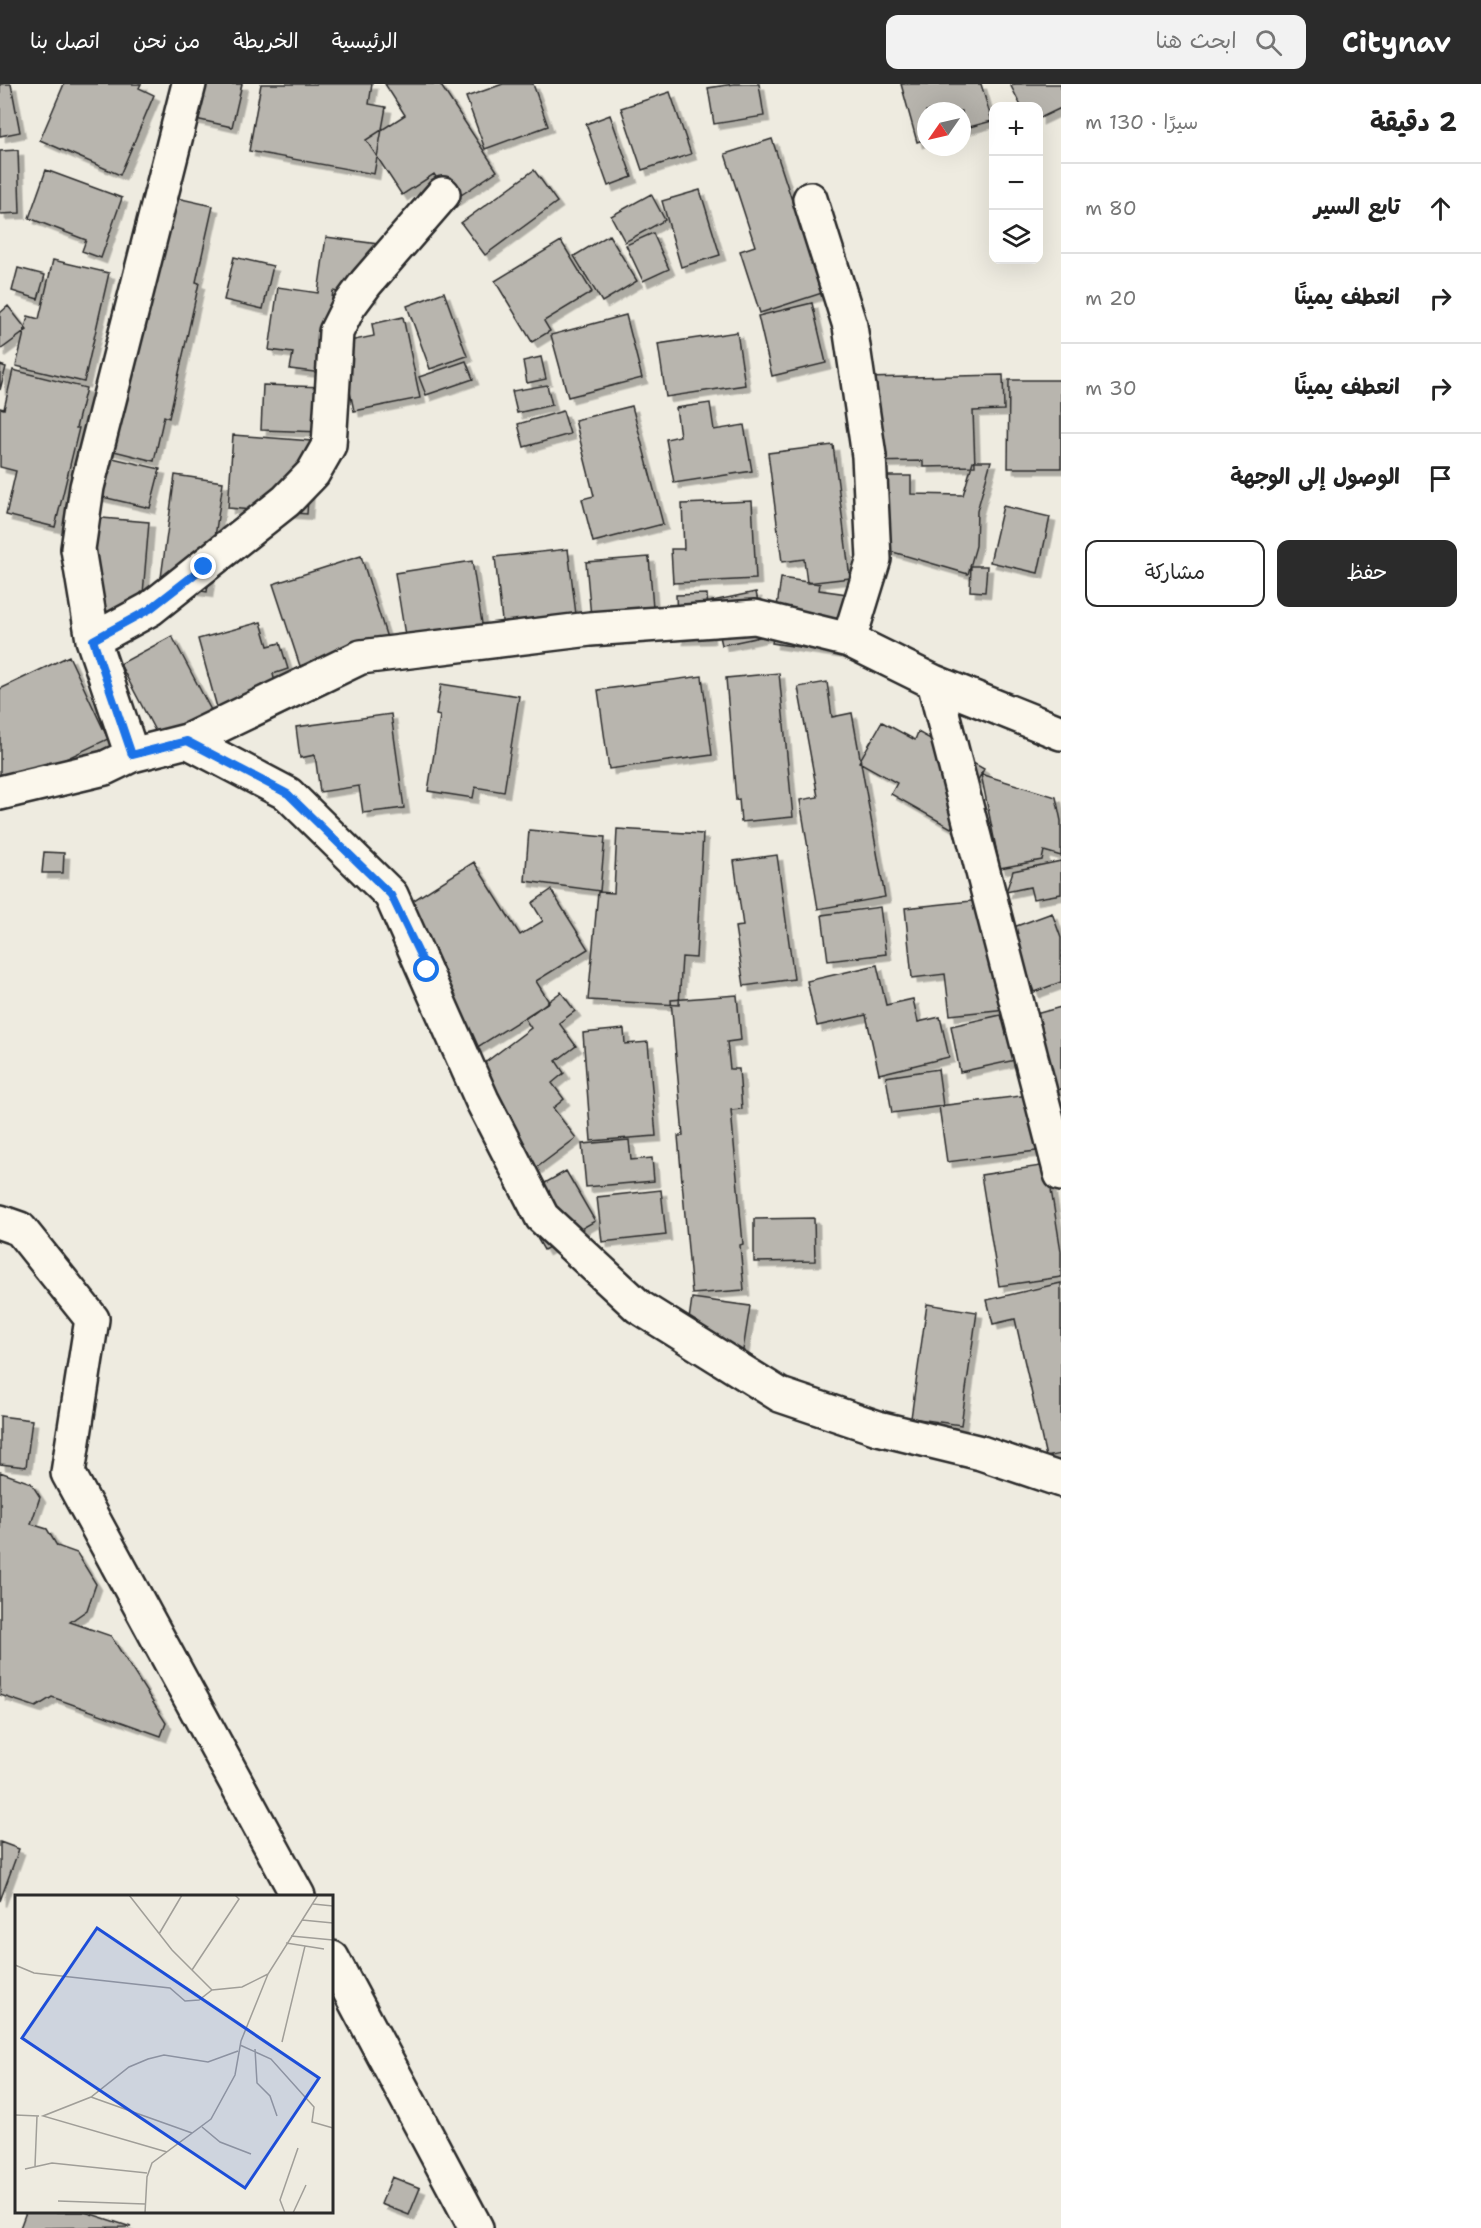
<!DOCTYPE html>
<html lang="ar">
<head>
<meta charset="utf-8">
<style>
	body { margin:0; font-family:"Shantell Sans","Playpen Sans Arabic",sans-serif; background:#f2f2f2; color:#222; direction:rtl }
	.controls { position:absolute; right:18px; top:18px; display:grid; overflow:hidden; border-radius:12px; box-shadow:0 6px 24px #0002 }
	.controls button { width:54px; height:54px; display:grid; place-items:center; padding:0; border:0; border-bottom:2px solid #e0e0e0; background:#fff; color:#222; font:30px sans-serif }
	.compass { position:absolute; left:917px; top:18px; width:54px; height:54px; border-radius:50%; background:#fff; box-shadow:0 6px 24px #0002; rotate:236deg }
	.stop { position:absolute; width:18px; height:18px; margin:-14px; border:4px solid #1a73e8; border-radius:50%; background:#fff }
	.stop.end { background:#1a73e8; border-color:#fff; box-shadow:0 2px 6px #0008 }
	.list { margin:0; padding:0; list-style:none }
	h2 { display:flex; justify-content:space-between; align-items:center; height:78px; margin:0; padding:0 24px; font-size:26px }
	h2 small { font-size:20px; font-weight:400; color:#767676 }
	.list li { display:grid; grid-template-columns:39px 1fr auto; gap:18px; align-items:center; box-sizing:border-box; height:90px; padding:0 24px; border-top:2px solid #e0e0e0 }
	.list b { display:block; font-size:22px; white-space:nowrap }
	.list em { font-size:20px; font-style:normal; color:#767676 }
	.actions { display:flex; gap:12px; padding:18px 24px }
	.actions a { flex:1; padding:14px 0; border:2px solid #2b2b2b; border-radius:12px; text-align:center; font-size:21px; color:#2b2b2b }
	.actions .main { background:#2b2b2b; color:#fff }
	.icon { flex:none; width:33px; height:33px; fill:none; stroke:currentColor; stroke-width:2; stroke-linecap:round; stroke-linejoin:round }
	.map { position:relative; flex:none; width:1061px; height:2144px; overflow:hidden; direction:ltr }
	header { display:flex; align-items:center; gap:36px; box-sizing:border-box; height:84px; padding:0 30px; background:#2b2b2b; color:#fff }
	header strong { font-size:28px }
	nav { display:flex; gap:33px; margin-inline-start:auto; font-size:21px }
	.search { width:420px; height:54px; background:#f2f2f2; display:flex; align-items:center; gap:15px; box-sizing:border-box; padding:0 21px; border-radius:12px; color:#767676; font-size:22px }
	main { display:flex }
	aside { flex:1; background:#fff }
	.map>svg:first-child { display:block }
	.building { fill:#b8b5ae; stroke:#2b2b2b; stroke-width:1.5; filter:url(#shadow) }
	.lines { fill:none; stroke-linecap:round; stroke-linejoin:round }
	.street-casing { stroke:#2b2b2b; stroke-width:38 }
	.street { stroke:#fbf7ec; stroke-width:33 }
	.route { stroke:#1a73e8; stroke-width:8 }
	.inset-road { fill:none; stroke:#a09e98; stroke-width:1.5 }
	.view { fill:#1d4ed8; fill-opacity:0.15; stroke:#1d4ed8; stroke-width:3 }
	.inset-edge { fill:none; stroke:#2b2b2b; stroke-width:3 }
</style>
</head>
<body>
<header>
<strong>Citynav</strong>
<div class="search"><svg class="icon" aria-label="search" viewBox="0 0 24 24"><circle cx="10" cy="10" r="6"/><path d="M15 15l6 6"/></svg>ابحث هنا</div>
<nav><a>الرئيسية</a><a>الخريطة</a><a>من نحن</a><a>اتصل بنا</a></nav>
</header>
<main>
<aside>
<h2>2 دقيقة<small>سيرًا · 130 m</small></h2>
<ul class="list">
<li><svg class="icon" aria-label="ahead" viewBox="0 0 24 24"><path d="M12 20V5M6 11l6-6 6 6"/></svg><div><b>تابع السير</b></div><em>80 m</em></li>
<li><svg class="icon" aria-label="right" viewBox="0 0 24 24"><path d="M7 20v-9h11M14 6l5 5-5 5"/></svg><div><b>انعطف يمينًا</b></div><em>20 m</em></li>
<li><svg class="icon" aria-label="right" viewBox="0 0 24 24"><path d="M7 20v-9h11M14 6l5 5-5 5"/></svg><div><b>انعطف يمينًا</b></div><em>30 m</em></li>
<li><svg class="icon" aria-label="arrive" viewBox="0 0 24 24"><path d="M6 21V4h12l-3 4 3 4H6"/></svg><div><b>الوصول إلى الوجهة</b></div></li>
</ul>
<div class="actions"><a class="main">حفظ</a><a>مشاركة</a></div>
</aside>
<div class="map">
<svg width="1061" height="2144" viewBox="0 0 1061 2144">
	<defs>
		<filter id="shadow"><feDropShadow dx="5.5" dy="5.5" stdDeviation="0" flood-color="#0004"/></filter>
	</defs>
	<rect width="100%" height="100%" fill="#eeebe0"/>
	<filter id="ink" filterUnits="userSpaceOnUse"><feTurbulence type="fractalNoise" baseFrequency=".0167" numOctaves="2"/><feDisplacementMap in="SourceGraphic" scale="12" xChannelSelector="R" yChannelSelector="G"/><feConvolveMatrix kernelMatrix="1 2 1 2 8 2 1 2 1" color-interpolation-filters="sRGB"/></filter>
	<g filter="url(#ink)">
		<path class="building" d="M0 0H11L20 48 0 52Z
			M64 0H141L139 4 154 11 120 91 40 56Z
			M189 0H242L232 43 182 32Z
			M261 0H372L369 20 386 23 374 90 249 67Z
			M385 0H440L497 87 452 117 434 90 402 111 366 56 405 31Z
			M503 0H533L548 42 485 65 466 13Z
			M734 0H759L764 32 714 40 708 4Z
			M901 0H981L992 37 962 45V27H926V55L917 58Z
			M1015 0H1061V24L1038 35V22H1021L1011 2Z
			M670 8 691 70 642 86 621 24Z
			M610 31 632 93 608 102 586 40Z
			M772 55 822 209 760 229 740 167 755 162 725 70Z
			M18 66 20 129 0 130V67Z
			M46 86 122 114 101 174 82 167 86 156 29 134Z
			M534 86 557 118 485 171 461 139Z
			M700 106 720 171 681 183 662 117Z
			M159 110 213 122 196 198 199 199 169 334 164 332 154 377 102 364Z
			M651 110 665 136 625 158 611 132Z
			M653 149 669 185 643 197 626 161Z
			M609 151 637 197 602 218 574 172Z
			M326 153 378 160 371 213 333 207 322 289 290 285 293 269 269 266 278 203 318 209Z
			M561 157 592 208 544 237 550 247 532 258 495 197Z
			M234 173 273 182 263 225 224 216Z
			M53 176 109 189 84 298 16 282 28 232 39 235Z
			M18 184 45 191 38 215 12 207Z
			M444 208 467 272 430 285 407 222Z
			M812 219 826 279 772 292 758 232Z
			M8 222 27 246 0 266V229Z
			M626 231 642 294 568 313 551 251Z
			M403 233 420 314 354 327 340 259 374 252 372 240Z
			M737 248 745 301 666 313 658 260Z
			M541 273 546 295 527 299 523 277Z
			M466 277 473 295 426 311 419 293Z
			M0 281 6 283 0 306Z
			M13 286 86 304 76 344H79L55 443 6 431 16 387 0 383V324L4 325Z
			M1003 291 1004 326 973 327 975 382 923 383V377L864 378 862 294Z
			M1009 296H1061V384H1008Z
			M263 301 325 303 323 348 261 346Z
			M547 301 552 321 517 329 512 307Z
			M710 319 714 346 744 341 752 387 674 399 666 355 680 352 676 324Z
			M632 322 663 440 593 458 582 415 594 412 575 336Z
			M563 327 570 350 524 363 518 340Z
			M233 351 312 357 307 430 228 424Z
			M833 361 850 494 807 499 804 475 782 478 768 369Z
			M104 372 160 385 150 424 94 411Z
			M973 377H991L977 427 976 462 968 490 869 461 870 392H911V410L963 411Z
			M175 391 223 398 207 508 160 501Z
			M752 417 756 495 673 499 671 465H684L682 420Z
			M1003 422 1050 433 1038 489 990 478Z
			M90 433 149 438 141 534 88 529Z
			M568 465 579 555 505 564 495 473Z
			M361 472 387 554 300 582 273 500Z
			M649 473 655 550 593 555 586 478Z
			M472 477 484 552 407 564 395 489Z
			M971 482H987L985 508 970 507Z
			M781 494 820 500 819 506 847 510 839 569 772 559Z
			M756 508 765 552 722 561 712 517Z
			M707 510 709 554 678 555 676 511Z
			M261 538 268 562 280 559 288 585 273 590 278 611 218 627 198 555Z
			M172 552 214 632 162 660 120 580Z
			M69 572 108 655 0 706V605Z
			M779 589 793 733 741 738 739 715 736 716 726 594Z
			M702 592 712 671 609 685 598 606Z
			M827 598 832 633 852 629 885 813 818 825 800 716 818 713 798 603Z
			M441 600 519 612 504 708 475 703 473 714 428 707 440 632 436 631Z
			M391 630 404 724 363 729 359 702 320 708 315 671 300 674 296 643Z
			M882 638 915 656 918 648 984 685 951 744 891 710 897 699 859 678Z
			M981 690 1056 713 1061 737V772L1044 767 1042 776 1000 784Z
			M617 745 703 750 696 874 682 873 679 921 588 916 598 808 614 809Z
			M529 746 605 753 600 807 525 797Z
			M44 768 64 769 63 789H42Z
			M777 771 794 895 744 902 735 843 743 842 734 777Z
			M1061 777V810L1033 815 1030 803 1006 808 1013 787Z
			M474 778 520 851 543 837 532 819 551 806 588 865 536 897 549 918 476 964 406 821Z
			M981 816 1006 925 950 931 945 890 912 894 905 824Z
			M880 823 886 870 828 877 822 831Z
			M1052 829 1061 854V898L1034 908 1011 844Z
			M877 881 886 921 913 915 918 938 940 933 949 973 879 990 866 931 817 942 807 897Z
			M561 908 575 927 559 939 576 962 556 977 564 989 552 999 564 1015 553 1024 576 1054 528 1090 484 1029 501 1016 478 984 531 944 525 935Z
			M737 911 741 956 727 958 730 985H739L742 1025 731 1026 743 1160 740 1161 744 1206 692 1210 678 1052H683L671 916Z
			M1061 923V1005L1053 1008 1032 931Z
			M1010 929 1020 975 960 988 951 942Z
			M624 945 625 960 648 958 656 1052 591 1057 583 949Z
			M938 985 943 1022 892 1029 886 993Z
			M1029 1011 1036 1067 947 1078 939 1022Z
			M629 1056 631 1076 652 1074 654 1097 586 1103 582 1060Z
			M1047 1081 1061 1167V1193L999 1202 981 1091Z
			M566 1087 595 1137 544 1166 515 1116Z
			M661 1106 666 1151 602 1158 597 1113Z
			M814 1134 815 1177 754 1178V1135Z
			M1061 1199V1370L1046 1373 1015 1235 993 1240 987 1216Z
			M692 1214 750 1222 743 1266 686 1257Z
			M927 1220 977 1228 961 1341 911 1334Z
			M0 1332 32 1336 26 1383 0 1380Z
			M0 1388 31 1399 40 1413 31 1440 47 1445 57 1462 77 1469 96 1500 87 1526 70 1538 111 1552 166 1639 161 1652 52 1613 36 1623 0 1611Z
			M0 1758 19 1765 0 1817Z
			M392 2093 420 2104 409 2131 381 2120Z
			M26 2128H85L131 2143 20 2144Z"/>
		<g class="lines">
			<g class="street-casing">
				<path id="street" d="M810 115 850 242 869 372 874 475 849 556
					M93 556 150 525 286 417 313 389 329 361 336 248 349 222 366 199 443 110
					M934 598 1061 1090
					M187 657 288 710 391 811 482 1016 542 1133 639 1223 780 1311 878 1344 981 1369 1061 1396
					M132 671 93 556 78 465 87 403 189 0
					M0 709 105 684 132 671 187 657 361 573 590 545 755 533 849 556 934 598 1061 649
					M0 1138 20 1145 92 1235 68 1389 298 1812
					M332 1874 476 2144"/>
			</g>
			<use href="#street" class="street"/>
		</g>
	</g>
	<g class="lines" filter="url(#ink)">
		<path class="route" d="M204 483 150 525 93 556 132 671 187 657 288 710 391 811 427 886"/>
	</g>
	<g transform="translate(15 1811)">
		<rect width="318" height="318" fill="#eeebe0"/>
		<path class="inset-road" d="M114 0 157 55 197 95M298 9 318 11M287 25 318 28M144 39 167 0M276 41 318 45M271 48 309 54M0 70 19 78 155 93 170 106 184 105 197 95 227 92 253 79M177 75 224 4 220 0M267 147 290 51M225 150 256 164 299 212 297 227 318 233M240 154 242 188 255 201 262 221M76 202 177 238M0 220 24 221M187 232 205 247 236 259M152 257 28 221 76 202 114 172 133 164 149 160 193 167 223 156M20 271 22 221M10 274 37 268 132 278M43 306 130 309M130 318 132 282 137 268 196 224 220 180 226 146 253 79 303 0M270 318 265 305 283 253M278 318 291 290"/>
		<path class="view" d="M82 33 304 183 230 293 7 143Z"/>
		<rect width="318" height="318" class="inset-edge"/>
	</g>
</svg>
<div class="controls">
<button>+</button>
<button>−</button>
<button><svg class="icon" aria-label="layers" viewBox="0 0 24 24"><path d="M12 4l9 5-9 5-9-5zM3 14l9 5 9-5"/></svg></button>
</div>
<svg class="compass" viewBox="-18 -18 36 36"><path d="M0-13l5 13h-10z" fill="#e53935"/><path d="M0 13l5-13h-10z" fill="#767676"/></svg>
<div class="stop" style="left:427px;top:886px"></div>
<div class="stop end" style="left:204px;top:483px"></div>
</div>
</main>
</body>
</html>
